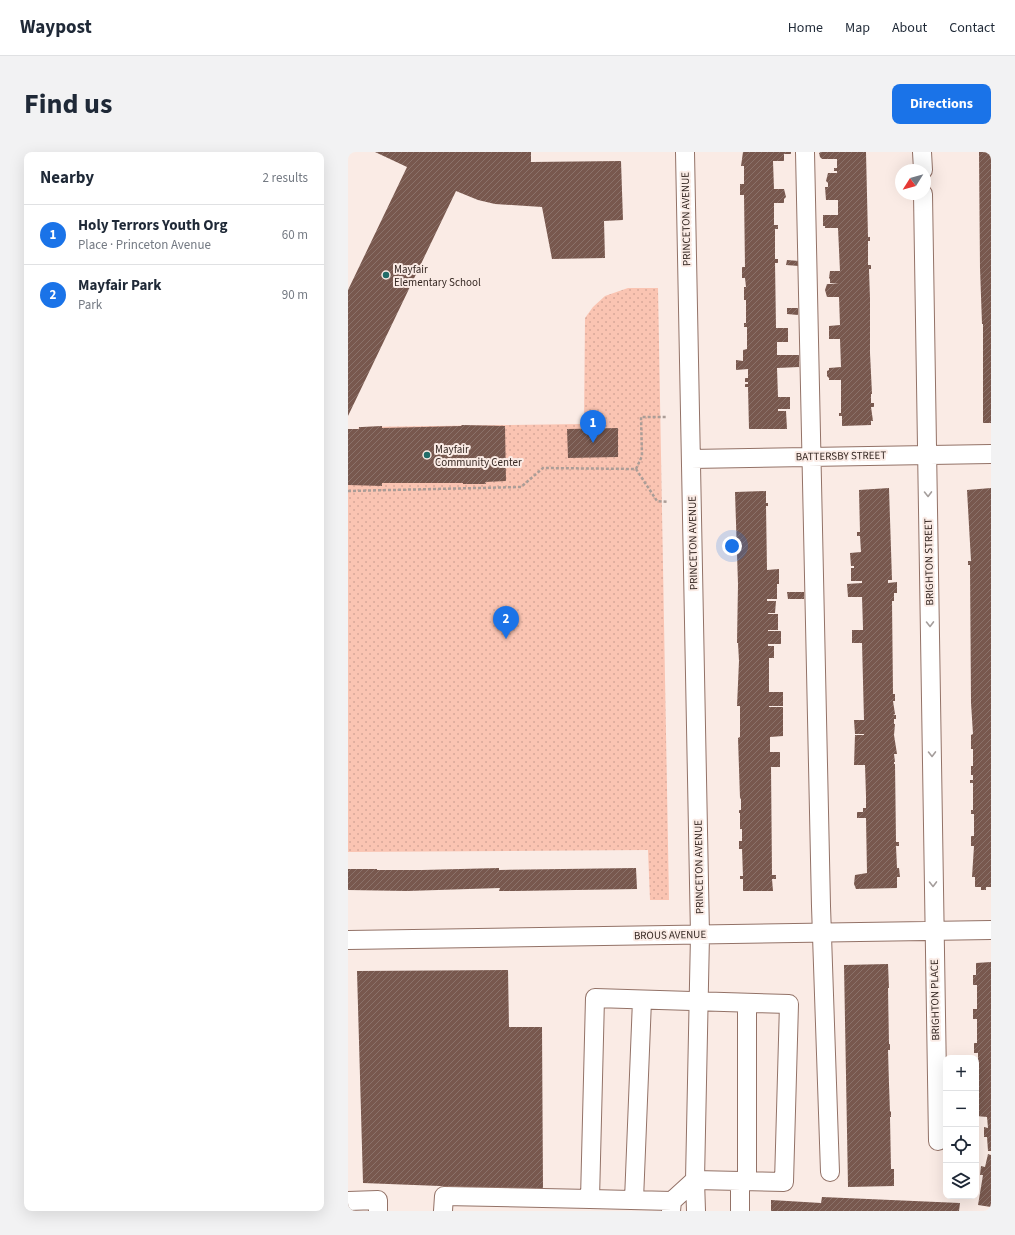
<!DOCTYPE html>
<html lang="en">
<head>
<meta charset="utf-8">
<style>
	body { margin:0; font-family:"Source Sans 3",sans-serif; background:#f2f2f3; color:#1f2937 }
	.controls { position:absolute; right:12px; bottom:12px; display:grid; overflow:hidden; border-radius:8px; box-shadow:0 4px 16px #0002 }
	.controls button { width:36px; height:36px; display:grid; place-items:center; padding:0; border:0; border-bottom:1px solid #e0e1e3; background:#fff; color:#1f2937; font:20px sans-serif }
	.compass { position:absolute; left:547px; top:12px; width:36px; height:36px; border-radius:50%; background:#fff; box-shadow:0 4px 16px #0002; rotate:233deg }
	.you { position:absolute; left:384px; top:394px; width:14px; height:14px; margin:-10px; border:3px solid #fff; border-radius:50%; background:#1a73e8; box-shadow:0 0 0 6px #1a73e833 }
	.badge { display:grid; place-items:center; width:26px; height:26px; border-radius:50%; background:#1a73e8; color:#fff; font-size:13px; font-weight:700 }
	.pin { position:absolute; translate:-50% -33px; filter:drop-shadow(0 1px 2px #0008) }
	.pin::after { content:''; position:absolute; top:21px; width:14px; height:12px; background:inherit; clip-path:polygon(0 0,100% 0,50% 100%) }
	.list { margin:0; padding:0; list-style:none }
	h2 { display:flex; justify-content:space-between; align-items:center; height:52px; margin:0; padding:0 16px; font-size:17px }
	h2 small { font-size:13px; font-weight:400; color:#747a83 }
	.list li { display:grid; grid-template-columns:26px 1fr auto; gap:12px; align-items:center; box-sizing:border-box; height:60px; padding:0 16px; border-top:1px solid #e0e1e3 }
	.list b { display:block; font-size:15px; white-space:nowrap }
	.list p { margin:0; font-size:13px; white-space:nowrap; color:#747a83 }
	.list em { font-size:13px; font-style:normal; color:#747a83 }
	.icon { flex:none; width:22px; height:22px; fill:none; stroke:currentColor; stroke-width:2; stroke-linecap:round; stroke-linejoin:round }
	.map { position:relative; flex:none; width:643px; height:1059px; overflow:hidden; border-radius:8px }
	header { display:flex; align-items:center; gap:24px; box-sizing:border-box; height:56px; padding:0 20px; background:#fff; border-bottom:1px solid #e0e1e3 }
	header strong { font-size:19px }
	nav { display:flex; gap:22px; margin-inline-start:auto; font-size:14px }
	.intro { display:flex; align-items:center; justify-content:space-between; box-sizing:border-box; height:96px; padding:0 24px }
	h1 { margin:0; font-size:28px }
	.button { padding:10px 18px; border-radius:8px; background:#1a73e8; color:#fff; font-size:14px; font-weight:700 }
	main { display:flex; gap:24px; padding:0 24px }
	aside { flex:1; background:#fff; border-radius:8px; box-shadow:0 4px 16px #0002 }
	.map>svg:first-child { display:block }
	.park { fill:url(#park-dots) }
	.building { fill:url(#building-hatch) }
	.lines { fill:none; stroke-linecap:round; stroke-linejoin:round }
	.minor-casing { stroke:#937267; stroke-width:20 }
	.path { stroke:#ab9d97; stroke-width:2.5; stroke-dasharray:3 2; stroke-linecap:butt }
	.minor { stroke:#fff; stroke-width:18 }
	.oneway { stroke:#a59e9c }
	.poi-dot { fill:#226c68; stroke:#faebe5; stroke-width:1.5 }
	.labels { text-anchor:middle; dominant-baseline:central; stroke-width:4; stroke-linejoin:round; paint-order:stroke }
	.street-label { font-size:11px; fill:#362823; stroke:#faebe5 }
	.poi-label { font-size:11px; fill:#362823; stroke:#faebe5; text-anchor:start }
</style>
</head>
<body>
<header>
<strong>Waypost</strong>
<nav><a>Home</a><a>Map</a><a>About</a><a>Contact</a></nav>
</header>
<div class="intro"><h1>Find us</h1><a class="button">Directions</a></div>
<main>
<aside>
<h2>Nearby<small>2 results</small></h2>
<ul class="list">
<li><span class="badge">1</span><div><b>Holy Terrors Youth Org</b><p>Place · Princeton Avenue</p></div><em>60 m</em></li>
<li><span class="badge">2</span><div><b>Mayfair Park</b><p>Park</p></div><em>90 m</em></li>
</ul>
</aside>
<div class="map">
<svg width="643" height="1059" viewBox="0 0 643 1059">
	<defs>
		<pattern id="park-dots" width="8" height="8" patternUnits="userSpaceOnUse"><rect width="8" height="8" fill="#fac4b2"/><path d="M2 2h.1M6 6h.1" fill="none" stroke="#d7a899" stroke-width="1.8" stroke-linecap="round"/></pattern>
		<pattern id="building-hatch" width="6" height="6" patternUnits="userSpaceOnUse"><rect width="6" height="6" fill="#78584e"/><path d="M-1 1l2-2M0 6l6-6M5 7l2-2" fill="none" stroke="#8b726a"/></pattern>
	</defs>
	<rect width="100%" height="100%" fill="#faebe5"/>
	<path class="park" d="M280 136H310L321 748H302L300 698 0 700V277H10L11 275H14L236 272 237 166 245 155 257 144Z"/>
	<path class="building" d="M27 0H183V10L273 9 275 68 256 69 257 106 204 107 194 55 147 52 130 48 108 39 0 264V138L59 15Z
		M395 0H443V2H436V9H425L426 37H436L438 45 436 47V51H426V73H430V77H427V107H430V111H427L428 176H440V190H429V203H451V215L429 216 430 245H442V257H430V259H438L439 277H401L400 235H397V232H400V230H397V226H400V217L388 218V208L395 209V198L399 197V175H396V171H398V148H396V135H398L397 126H394V115H397L396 43H392V32H396V14H393Z
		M473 0H518L520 85H522V89H520V113H523V117H521V118L522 146V201L524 242H523V251H526V255H523L525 269H523V273L494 274V264H491V261H493V228H481V226L479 224V219L481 218V216L493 215 492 187H481V174L492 173 491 145H479L477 138 479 132H491L482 131V127L481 126 482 119H492L490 76H477V74H475V63H490V48H478L477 35H480V31L478 29 480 21H489V19H486V16H489V7H474L472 5 471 1Z
		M631 0H643V271H635V172H634L632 116Z
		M439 108 451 109V114L438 113Z
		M439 156H450V163L439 162Z
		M114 273 157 274 158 329 137 330 138 332H115V331H34V334L0 333V277H11V275H14L34 274V276L113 274Z
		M270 276V305L220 306 219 277Z
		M541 336 544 428H540V431L549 430V441H546V449H544L545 542H547V549H545L547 562 545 563H548V567H546V572H547L546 583 549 602H546L547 610H546V612H547L548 690H551V694H548L549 716H551L552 725H549V736L508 737 506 732 507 723 519 721 518 666H509V660H515V656H518V644L517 613H506L507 583H516V582H507L506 568H516L514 491H504V478H515V476L514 445H500L499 432 514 431V429H503V416H506V414H503L502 401 513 400 512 384H509V380H512L511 338Z
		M643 336V735H638V738H633V735H627V725H624L626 694H623V684H626V662H623V658H625V631H622V628H625V623H623V614H625V597H623V583L625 582 623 551 622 413H620V409H623L619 338Z
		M418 339V351H420V354H418L419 418 431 417V432H429V447H419V449H428L427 461H420V462H430V478H420V479H433V492H420V494H426V506H421V540H435V554H421V555H435V584L422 585V600H432V615H423L424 723H428V727H424L425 739H395V727H392V724H395L394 697H391V689H394V677H392V661H391V658H393V647L392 646 390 586 392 585V554H389L391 509 390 491H389L390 432 387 340Z
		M439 440H456V447H440Z
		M151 716V718L288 716 289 737 167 739H151L152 736 59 739 0 738V717H29V718H74Z
		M643 810V999H640L639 985H636V975L640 976 639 965 628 964V959H631L630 935H628V925H630V901H626V891H629V867H625V857H629V833H625V823H628V811Z
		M540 812 541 836H540L541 892H542V898H540L541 932 542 960 543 959V965H542L543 1017H546V1034L500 1035 496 813Z
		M160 818 161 875H194L195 1038 15 1031 9 819Z
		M640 1002 643 1003V1055L630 1053 635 1023H632L633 1014 637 1015Z
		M474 1045 612 1051 611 1059H423V1048L473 1051Z"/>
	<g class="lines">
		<g class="minor-casing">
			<path id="minor" d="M457 0 473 754 482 1020
				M574 0 575 18
				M575 42 590 989
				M343 307 643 302
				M0 788 643 778
				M399 1029V851
				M286 1048 294 848
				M0 1049 30 1048V1059
				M324 1049 242 1047 247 846 441 852 436 1030 347 1028 348 1059
				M95 1059 96 1044 242 1047
				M323 1059 324 1049 347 1028 352 783 337 0
				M392 1059V1029"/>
		</g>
		<path class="path" d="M288 317 294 304 293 265H318
			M0 339 173 335 195 316 288 317 309 349 320 350"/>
		<use href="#minor" class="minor"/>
	</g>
	<defs><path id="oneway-chevron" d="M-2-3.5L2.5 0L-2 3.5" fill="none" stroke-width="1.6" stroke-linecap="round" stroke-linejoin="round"/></defs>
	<g class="oneway">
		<use href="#oneway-chevron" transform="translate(580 342) rotate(89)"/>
		<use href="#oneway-chevron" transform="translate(582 472) rotate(89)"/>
		<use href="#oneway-chevron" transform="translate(584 602) rotate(89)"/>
		<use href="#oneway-chevron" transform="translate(585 732) rotate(89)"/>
	</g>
	<g class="poi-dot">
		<circle cx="38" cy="123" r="4"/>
		<circle cx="79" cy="303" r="4"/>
	</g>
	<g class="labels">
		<g class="street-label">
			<text transform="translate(338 67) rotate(-91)">PRINCETON AVENUE</text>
			<text transform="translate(493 304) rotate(-1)">BATTERSBY STREET</text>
			<text transform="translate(345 391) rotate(-91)">PRINCETON AVENUE</text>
			<text transform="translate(581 410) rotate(-91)">BRIGHTON STREET</text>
			<text transform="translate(351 715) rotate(-91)">PRINCETON AVENUE</text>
			<text transform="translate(322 783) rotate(-1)">BROUS AVENUE</text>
			<text transform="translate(587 848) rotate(-91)">BRIGHTON PLACE</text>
		</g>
		<g class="poi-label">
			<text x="46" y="117">Mayfair<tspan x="46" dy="13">Elementary School</tspan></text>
			<text x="87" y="297">Mayfair<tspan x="87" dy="13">Community Center</tspan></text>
		</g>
	</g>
</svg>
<div class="controls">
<button>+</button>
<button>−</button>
<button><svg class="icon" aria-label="locate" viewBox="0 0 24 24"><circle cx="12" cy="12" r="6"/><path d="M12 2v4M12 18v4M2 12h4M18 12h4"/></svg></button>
<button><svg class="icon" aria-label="layers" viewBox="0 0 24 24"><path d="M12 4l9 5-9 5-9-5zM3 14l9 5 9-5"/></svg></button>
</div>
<svg class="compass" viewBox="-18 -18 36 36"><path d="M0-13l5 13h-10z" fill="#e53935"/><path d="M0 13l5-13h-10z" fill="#747a83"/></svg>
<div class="you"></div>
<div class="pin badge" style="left:245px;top:291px">1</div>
<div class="pin badge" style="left:158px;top:487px">2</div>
</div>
</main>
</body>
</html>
